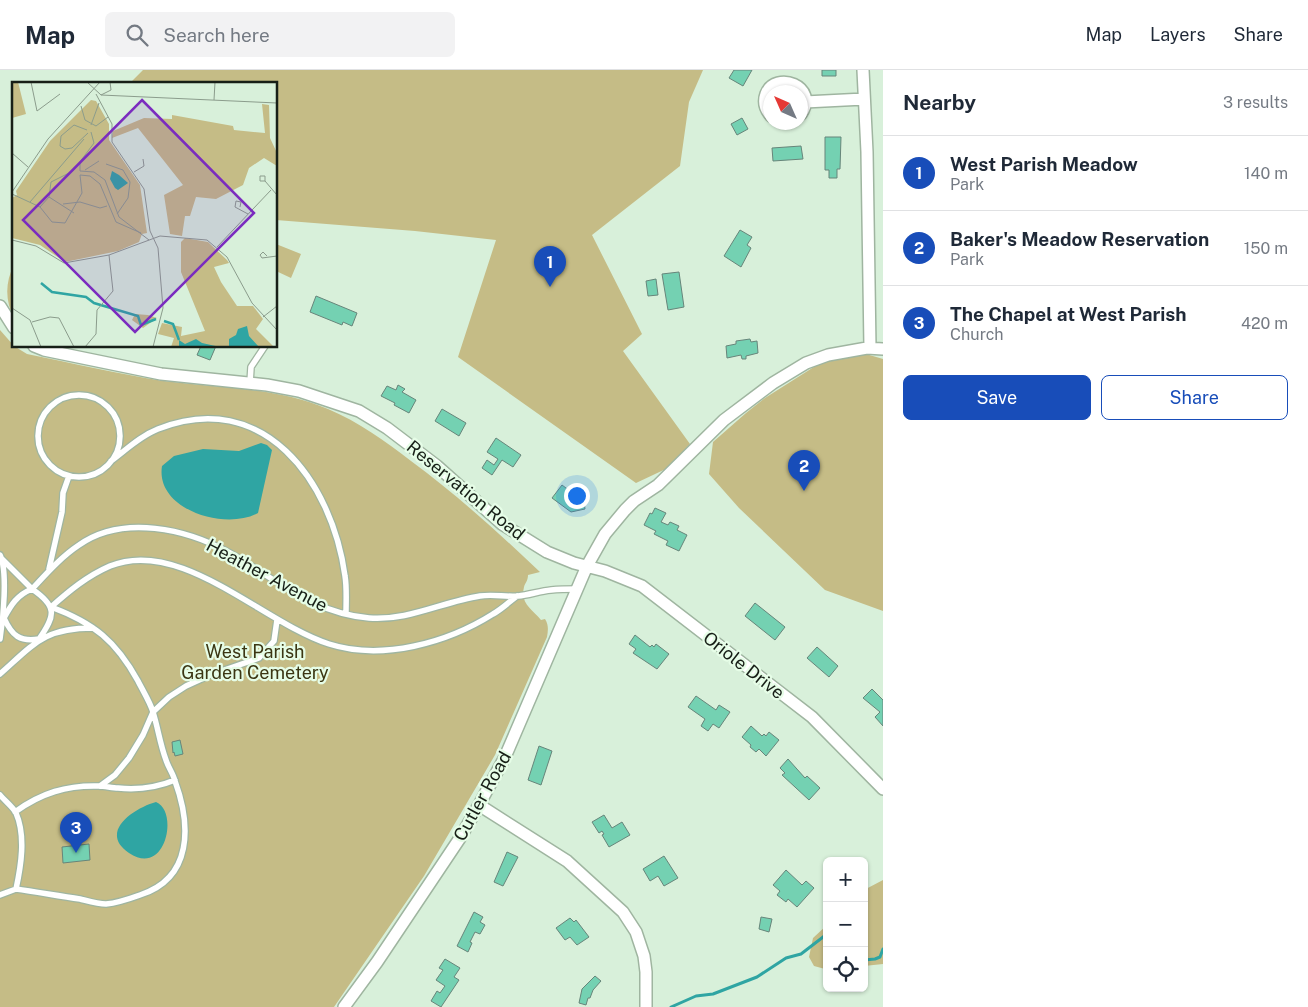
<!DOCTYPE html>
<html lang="en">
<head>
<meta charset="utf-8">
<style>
	body { margin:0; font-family:"Public Sans",sans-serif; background:#f2f2f3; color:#1f2937 }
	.controls { position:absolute; right:15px; bottom:15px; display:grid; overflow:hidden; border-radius:8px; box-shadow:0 1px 4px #0004 }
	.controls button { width:45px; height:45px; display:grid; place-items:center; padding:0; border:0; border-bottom:1px solid #e0e1e3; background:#fff; color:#1f2937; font:25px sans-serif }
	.compass { position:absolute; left:763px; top:15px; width:45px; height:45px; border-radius:50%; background:#fff; box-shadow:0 1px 4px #0004; rotate:315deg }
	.you { position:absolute; left:576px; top:425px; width:18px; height:18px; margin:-12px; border:4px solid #fff; border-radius:50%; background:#1a73e8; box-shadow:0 0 0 8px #1a73e833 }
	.badge { display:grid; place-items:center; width:32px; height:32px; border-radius:50%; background:#184db9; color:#fff; font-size:16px; font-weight:700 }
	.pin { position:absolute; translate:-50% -41px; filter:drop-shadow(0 1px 2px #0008) }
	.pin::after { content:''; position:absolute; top:26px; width:18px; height:15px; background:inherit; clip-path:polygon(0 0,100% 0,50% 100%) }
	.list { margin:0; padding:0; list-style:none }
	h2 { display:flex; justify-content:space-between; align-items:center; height:65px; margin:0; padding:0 20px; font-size:21px }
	h2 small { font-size:16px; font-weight:400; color:#747a83 }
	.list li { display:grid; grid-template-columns:32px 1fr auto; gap:15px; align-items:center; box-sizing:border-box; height:75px; padding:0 20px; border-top:1px solid #e0e1e3 }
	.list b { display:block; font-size:19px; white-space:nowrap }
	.list p { margin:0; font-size:16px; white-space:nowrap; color:#747a83 }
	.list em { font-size:16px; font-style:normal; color:#747a83 }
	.actions { display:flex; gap:10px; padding:15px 20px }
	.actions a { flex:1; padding:11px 0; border:1px solid #184db9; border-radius:8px; text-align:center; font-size:18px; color:#184db9 }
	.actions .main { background:#184db9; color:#fff }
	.icon { flex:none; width:28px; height:28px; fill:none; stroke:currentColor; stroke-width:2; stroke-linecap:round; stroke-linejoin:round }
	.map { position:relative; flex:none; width:883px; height:937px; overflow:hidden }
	header { display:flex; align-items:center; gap:30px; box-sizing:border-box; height:70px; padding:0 25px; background:#fff; border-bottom:1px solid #e0e1e3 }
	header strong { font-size:24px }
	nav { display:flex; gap:28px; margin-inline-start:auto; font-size:18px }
	.search { width:350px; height:45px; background:#f2f2f3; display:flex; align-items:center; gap:12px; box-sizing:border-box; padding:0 18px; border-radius:8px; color:#747a83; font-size:19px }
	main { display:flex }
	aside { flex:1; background:#fff }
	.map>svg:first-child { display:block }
	.green { fill:#c5bc86 }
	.water { fill:#2fa5a3 }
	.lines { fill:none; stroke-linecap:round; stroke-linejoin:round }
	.stream { stroke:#2fa5a3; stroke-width:3 }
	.building { fill:#74d1b2; stroke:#67857a }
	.service-casing { stroke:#9fb5a0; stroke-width:8 }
	.minor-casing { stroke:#9fb5a0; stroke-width:14 }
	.service { stroke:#fff; stroke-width:5.5 }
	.minor { stroke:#fff; stroke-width:11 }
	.labels { text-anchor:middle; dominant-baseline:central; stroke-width:4.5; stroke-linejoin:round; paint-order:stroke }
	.street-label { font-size:18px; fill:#171f17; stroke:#e6fde7 }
	.park-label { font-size:18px; fill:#3b3613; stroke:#e6fde7 }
	.inset-river { fill:none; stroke:#2fa5a3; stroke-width:2.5 }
	.inset-road { fill:none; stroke:#8b9c8c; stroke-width:1 }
	.view { fill:#7b2cbf; fill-opacity:0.15; stroke:#7b2cbf; stroke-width:2.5 }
	.inset-edge { fill:none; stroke:#171f17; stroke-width:2.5 }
</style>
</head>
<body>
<header>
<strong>Map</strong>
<div class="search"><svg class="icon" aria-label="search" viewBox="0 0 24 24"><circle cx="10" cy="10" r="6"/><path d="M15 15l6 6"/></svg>Search here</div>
<nav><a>Map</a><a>Layers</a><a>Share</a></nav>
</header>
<main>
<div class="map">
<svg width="883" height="937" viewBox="0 0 883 937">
	<rect width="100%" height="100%" fill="#d8f0da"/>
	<path class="green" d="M143 0H703L689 32 680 96 592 165 642 264 623 281 690 374 670 397 636 413 458 287 496 170 415 161 276 150V14H129Z
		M276 174 301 184 291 208 276 201Z
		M14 195V248C5 231 5 212 14 195Z
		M0 260 14 276 27 284C72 293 118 304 164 311 219 318 276 317 328 339 359 352 385 371 411 391 457 425 499 463 540 502L528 505C528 511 525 513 524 517 520 534 532 539 541 550L545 549C549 555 548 561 547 567L495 685 424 806 334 937H0Z
		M866 284 883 289V541L825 520 739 438 709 404 713 372 746 343 765 328 817 295 828 290Z
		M883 810V894L864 896V820Z
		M827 855V899H825L814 896 809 887 813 868Z"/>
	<path class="water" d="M261 373 267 375 272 380 258 443C226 461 155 440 162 396L174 386 203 379 239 381Z
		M156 732C179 741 166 808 129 783 98 762 134 738 156 732Z"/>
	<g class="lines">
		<path class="stream" d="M864 890 875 889 880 887 883 879
			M671 937 696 926 713 924 757 907 786 888 801 884 827 864"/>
	</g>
	<path class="building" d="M734 0H752L743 16 729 8Z
		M822 0H836V6H822Z
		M742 48 748 59 737 65 731 54Z
		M825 67H841L840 99H837V108H829V100H825Z
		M801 76 803 89 773 91 772 78Z
		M740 160 752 167 747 175 751 178 741 197 724 186Z
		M679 202 684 237 668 240 662 204Z
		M656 209 658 225 648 226 646 211Z
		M316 226 357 243 352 256 343 252 342 255 310 242Z
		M750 269 751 272 757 271 758 283 746 286V289H742L741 285 727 288 726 276 736 274V271Z
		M201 276H216L210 290 197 285Z
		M398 315 405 319 402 322 416 330 409 343 394 335 395 333 381 326 387 316 396 320Z
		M442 339 466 353 459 366 435 351Z
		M496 368 521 385 513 397 502 390 492 405 482 398 487 390 494 395 498 389 487 382Z
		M562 415 574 424 583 422 585 439 571 442 552 428Z
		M655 438 666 443 661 452 668 455 670 452 679 456 677 460 687 465 679 481 666 475 668 471 654 464 656 461 644 455 650 443 652 444Z
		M755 533 785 557 775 570 745 546Z
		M635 565 650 577 652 575 654 577 656 574 669 584 657 599 633 583 636 579 629 574Z
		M817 577 838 596 829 607 807 588Z
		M872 619 883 630V656L875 647 880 642 863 628Z
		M696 626 716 640 719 635 730 642 719 658 713 654 708 661 701 656 705 649 688 637Z
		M751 656 762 666 764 664 766 666 769 662 779 670 766 686 759 679 756 682 750 677 751 675 742 667Z
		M180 670 183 684 175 686 174 682 173 683 172 672Z
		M539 676 552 681 541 715 528 710Z
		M788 689 805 708 807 706 820 718 809 730 782 705 785 703 780 698Z
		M604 745 612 758 622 752 630 765 609 777 602 765 604 764 602 761 599 763 592 752Z
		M89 774 90 790 63 793 62 777Z
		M507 782 518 787 503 816 494 812Z
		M664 786 678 808 664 816 658 806 650 811 643 799Z
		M786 800 802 815 806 811 814 818 797 837 788 829 786 832 777 825 780 821 773 815Z
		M474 842 483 847 480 852 485 855 480 864 475 862 470 872 472 873 468 882 457 876Z
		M761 847 772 849 769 862 759 859Z
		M570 848 574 852 576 850 589 867 577 875 570 867 565 870 556 858Z
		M445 889 460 898 454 907 459 910 441 937 431 931 437 921 440 923 445 916 436 910 443 900 439 898Z
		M595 906 601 911 593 920 590 928H588L586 935 579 933 582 919Z"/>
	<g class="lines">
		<g class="service-casing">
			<path id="service" d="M250 313 251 297 265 276
				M38 366a41 41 0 1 1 82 0a41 41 0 1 1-82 0Z
				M111 391C126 380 140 366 158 359 263 317 332 411 345 506 347 518 346 531 346 544
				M0 485C8 501 3 550 0 569
				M2 489 32 519C47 503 61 487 79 475 123 444 187 459 230 483 276 509 314 544 369 548 408 551 442 532 480 526 493 524 505 527 518 526 529 525 540 521 551 520 560 519 569 519 578 519
				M49 499 62 442 63 423 69 406
				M32 519C57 536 56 545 39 569 20 572 12 566 4 548 11 535 17 525 32 519Z
				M0 604C34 574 44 558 93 558
				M100 716 115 705 129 688 143 665 153 642 169 627 186 616 210 605 259 588 274 571 277 550
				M0 725C5 731 13 737 16 743 26 766 21 796 16 819
				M15 742C41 723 67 715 99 716 105 716 112 718 118 718 139 720 156 718 175 710
				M16 819C37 822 59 826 80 829 88 831 98 834 106 834 117 833 129 829 140 825 193 808 191 755 175 711 173 703 168 697 166 690 160 674 158 658 153 642 150 632 143 621 138 611 116 571 94 553 51 537 69 521 87 506 110 496 181 467 263 553 329 574 382 591 447 573 493 544 502 539 509 532 517 526
				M0 825 16 819"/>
		</g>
		<g class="minor-casing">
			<path id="minor" d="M863 0 867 82 870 278
				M805 32 864 29
				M771 46C765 39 763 32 766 24 775 0 820 16 801 44
				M0 236 14 258
				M34 276 44 280 161 304 267 315 299 321 359 341 387 358 437 396 502 454 547 482 574 493 605 501 642 516 812 647 883 719
				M479 735 567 791 623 842 636 862 644 886 646 902V937
				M344 937 377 892 460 768 479 735 505 687 587 496 605 464 625 440 634 431 658 415 724 350 773 313 806 293 828 285 867 278 883 279"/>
		</g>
		<use href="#service" class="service"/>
		<use href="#minor" class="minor"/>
	</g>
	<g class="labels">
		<g class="street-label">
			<text transform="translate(466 420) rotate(39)">Reservation Road</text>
			<text transform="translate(267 505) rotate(28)">Heather Avenue</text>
			<text transform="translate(744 595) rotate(38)">Oriole Drive</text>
			<text transform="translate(482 726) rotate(-61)">Cutler Road</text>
		</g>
		<g class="park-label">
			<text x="255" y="581">West Parish<tspan x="255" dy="21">Garden Cemetery</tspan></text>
		</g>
	</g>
	<g transform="translate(12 12)">
		<rect width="265" height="265" fill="#d8f0da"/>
		<path d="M6 0 14 32 0 36V1ZM79 18 84 19 97 42V58L128 103 135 151 130 152 127 160 106 169 53 180 28 163 0 156V116L5 113 4 109 38 59ZM250 22 257 23 258 56 265 71V84L252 76 237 86 231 103 204 117 184 115 178 134H173L170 154 158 152 152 113 171 103 126 46 100 56 101 49 132 36 160 37V33L221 44 222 48 253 51ZM173 156 196 160 215 178 217 181 202 185 209 200 225 224H241L251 237 244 247 262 265H159L162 256 146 252 150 241 170 245 169 254 193 249 169 190V160ZM123 232 136 233 145 236 131 246 120 238Z" fill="#c5bc86"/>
		<path d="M100 89 107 93 116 101 106 108 103 106 98 97ZM235 244 237 254 247 265H217V257L224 253 226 247ZM184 257 190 261 208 265H167V258L173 262Z" fill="#2fa5a3"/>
		<path class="inset-river" d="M29 201 40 210 74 215 82 221 126 234 129 243 144 237M152 239 161 242 167 258"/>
		<path class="inset-road" d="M19 0 25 29 48 12M75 0 89 13 265 21M84 12 100 42V60L132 107 138 149 146 166 151 226 141 265M89 13 99 8 98 0M202 18 203 0M69 24 73 38 84 44 96 35M79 43 87 21M75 48 62 43 49 54 48 64 53 67 60 66 76 51M0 71 16 85M68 81V89L82 90 93 98 107 135 137 158M94 82 111 88 118 100 116 116 105 132M73 88 87 79M122 90 132 84 131 77M253 99V94H248V99H253L265 113M0 110 36 57 88 0M0 112 28 125M37 115 62 131M18 120 72 57M51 122 68 120 88 126 95 124M28 125 40 140 53 141 70 111 68 93 78 94 88 102 104 140 129 151M28 125 37 115 39 100 61 89 82 61 79 50M228 125 229 120 224 119 223 125 236 132M0 158 24 164 52 181 97 173 148 154 195 158 215 175 240 221 265 248M205 165 259 108M255 174 251 170 248 173 250 176 265 174M0 226 18 238 29 265M251 235 265 224M20 240 38 235 47 236 62 265M73 265 84 252 85 228 101 209 97 173"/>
		<path class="view" d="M130 18 242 131 123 250 11 138Z"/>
		<rect width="265" height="265" class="inset-edge"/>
	</g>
</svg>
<div class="controls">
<button>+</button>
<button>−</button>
<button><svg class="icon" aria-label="locate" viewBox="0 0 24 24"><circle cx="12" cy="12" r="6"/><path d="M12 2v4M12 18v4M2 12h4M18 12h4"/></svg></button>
</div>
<svg class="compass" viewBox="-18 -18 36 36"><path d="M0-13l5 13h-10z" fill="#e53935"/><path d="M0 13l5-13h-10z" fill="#747a83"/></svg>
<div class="you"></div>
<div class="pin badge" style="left:550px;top:217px">1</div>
<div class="pin badge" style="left:804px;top:421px">2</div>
<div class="pin badge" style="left:76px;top:783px">3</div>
</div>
<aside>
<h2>Nearby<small>3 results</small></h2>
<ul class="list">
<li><span class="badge">1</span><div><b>West Parish Meadow</b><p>Park</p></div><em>140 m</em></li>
<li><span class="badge">2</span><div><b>Baker's Meadow Reservation</b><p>Park</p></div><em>150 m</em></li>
<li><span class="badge">3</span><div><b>The Chapel at West Parish</b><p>Church</p></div><em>420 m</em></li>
</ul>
<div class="actions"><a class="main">Save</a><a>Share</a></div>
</aside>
</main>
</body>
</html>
